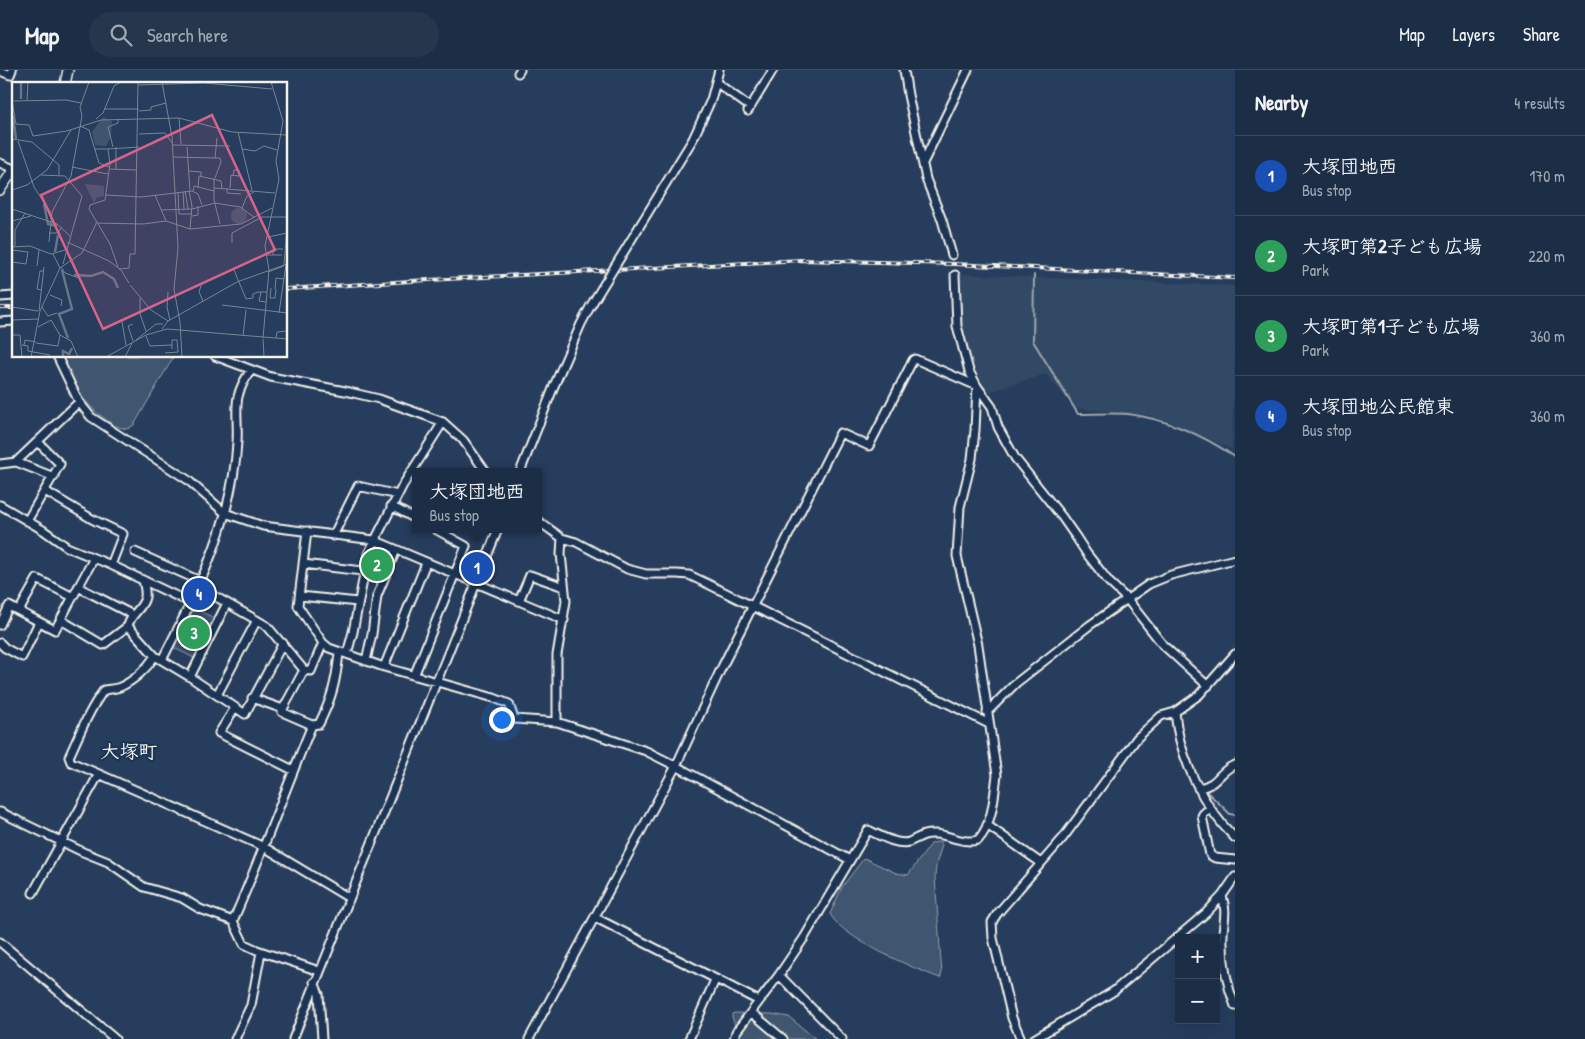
<!DOCTYPE html>
<html lang="en">
<head>
<meta charset="utf-8">
<style>
	body { margin:0; font-family:"Patrick Hand","Klee One",sans-serif; background:#25364d; color:#f1f3f6 }
	.controls { position:absolute; right:15px; bottom:15px; display:grid; overflow:hidden; border-radius:0px; box-shadow:0 5px 20px #0002 }
	.controls button { width:45px; height:45px; display:grid; place-items:center; padding:0; border:0; border-bottom:1px solid #3a4a5f; background:#1c2e46; color:#f1f3f6; font:25px sans-serif }
	.you { position:absolute; left:501px; top:649px; width:18px; height:18px; margin:-12px; border:4px solid #fff; border-radius:50%; background:#1a73e8; box-shadow:0 0 0 8px #1a73e833 }
	.badge { display:grid; place-items:center; width:32px; height:32px; border-radius:50%; background:#ff9aa2; color:#fff; font-size:16px; font-weight:700 }
	.pin { position:absolute; translate:-50% -50%; border:2px solid #fff; box-shadow:0 1px 5px #0006 }
	.popup { position:absolute; left:412px; top:398px; width:130px; height:65px; box-sizing:border-box; display:grid; place-content:center; border-radius:0px; background:#1c2e46; filter:drop-shadow(0 1px 4px #0005); font-size:16px; white-space:nowrap; color:#a0a8b3 }
	.popup b { font-size:19px; color:#f1f3f6 }
	.popup::after { content:''; position:absolute; left:50%; top:100%; margin-left:-10px; border:10px solid transparent; border-top-color:#1c2e46 }
	.list { margin:0; padding:0; list-style:none }
	h2 { display:flex; justify-content:space-between; align-items:center; height:65px; margin:0; padding:0 20px; font-size:21px }
	h2 small { font-size:16px; font-weight:400; color:#a0a8b3 }
	.list li { display:grid; grid-template-columns:32px 1fr auto; gap:15px; align-items:center; box-sizing:border-box; height:80px; padding:0 20px; border-top:1px solid #3a4a5f }
	.list b { display:block; font-size:19px; white-space:nowrap }
	.list p { margin:0; font-size:16px; white-space:nowrap; color:#a0a8b3 }
	.list em { font-size:16px; font-style:normal; color:#a0a8b3 }
	.icon { flex:none; width:28px; height:28px; fill:none; stroke:currentColor; stroke-width:2; stroke-linecap:round; stroke-linejoin:round }
	.map { position:relative; flex:none; width:1235px; height:969px; overflow:hidden }
	header { display:flex; align-items:center; gap:30px; box-sizing:border-box; height:70px; padding:0 25px; background:#1c2e46; border-bottom:1px solid #3a4a5f }
	header strong { font-size:24px }
	nav { display:flex; gap:28px; margin-inline-start:auto; font-size:18px }
	.search { width:350px; height:45px; background:#25364d; display:flex; align-items:center; gap:12px; box-sizing:border-box; padding:0 18px; border-radius:28px; color:#a0a8b3; font-size:19px }
	main { display:flex }
	aside { flex:1; background:#1c2e46 }
	.map>svg:first-child { display:block }
	.built { fill:#334966 }
	.green { fill:#40546f; stroke:#9aa2ac }
	.lines { fill:none; stroke-linecap:round; stroke-linejoin:round }
	.stream { stroke:#9fa7ae; stroke-width:2 }
	.minor-casing { stroke:#f4f1e8; stroke-width:11 }
	.major-casing { stroke:#f4f1e8; stroke-width:12 }
	.minor { stroke:#1d3557; stroke-width:7 }
	.major { stroke:#1d3557; stroke-width:9 }
	.rail-casing { stroke:#f4f1e8; stroke-width:4 }
	.rail { stroke:#1d3557; stroke-width:2; stroke-dasharray:5.5; stroke-linecap:butt }
	.minor-bridge-casing { stroke:#f4f1e8; stroke-width:11; stroke-linecap:butt }
	.minor-bridge { stroke:#1d3557; stroke-width:7 }
	.labels { text-anchor:middle; dominant-baseline:central; stroke-width:4.5; stroke-linejoin:round; paint-order:stroke }
	.quarter-label { font-size:19px; font-weight:bold; fill:#f4f1e8; stroke:#1d3557 }
	.inset-river { fill:none; stroke:#677588; stroke-width:2.5 }
	.inset-road { fill:none; stroke:#788595; stroke-width:1 }
	.view { fill:#d4648c; fill-opacity:0.15; stroke:#d4648c; stroke-width:2.5 }
	.inset-edge { fill:none; stroke:#f4f1e8; stroke-width:2.5 }
</style>
</head>
<body>
<header>
<strong>Map</strong>
<div class="search"><svg class="icon" aria-label="search" viewBox="0 0 24 24"><circle cx="10" cy="10" r="6"/><path d="M15 15l6 6"/></svg>Search here</div>
<nav><a>Map</a><a>Layers</a><a>Share</a></nav>
</header>
<main>
<div class="map">
<svg width="1235" height="969" viewBox="0 0 1235 969">
	<rect width="100%" height="100%" fill="#263d5d"/>
	<filter id="ink" filterUnits="userSpaceOnUse"><feTurbulence type="fractalNoise" baseFrequency=".02" numOctaves="2"/><feDisplacementMap in="SourceGraphic" scale="10" xChannelSelector="R" yChannelSelector="G"/><feConvolveMatrix kernelMatrix="1 2 1 2 8 2 1 2 1" color-interpolation-filters="sRGB"/></filter>
	<g filter="url(#ink)">
		<path class="built" d="M960 204 1235 216V285L1232 379 1171 352 1148 345 1074 338 1046 304 988 322 971 296 967 276 960 256Z"/>
		<path class="green" d="M64 286H174L134 355 127 359 115 356 97 343 80 325 63 288Z
			M378 475 390 480 391 484 381 509 365 505 374 476Z
			M192 537 216 549 196 589 172 577Z
			M937 772H941L942 775 936 795 935 807 941 892 942 903 940 908C913 898 843 869 830 844L842 817 864 788 896 803 908 805 931 774Z
			M735 943 771 944 789 947 816 969H740L732 947V944Z"/>
		<g class="lines">
			<path class="stream" d="M1034 205 1033 271 1078 344C1094 344 1112 343 1128 344 1166 349 1203 365 1235 387
				M1213 708 1217 702 1235 691
				M1206 721 1230 744 1235 745"/>
			<g class="minor-casing">
				<path id="minor" d="M904 0 908 25 926 109 942 150 952 185
					M0 1 10 5 12 0
					M518 3 520 0
					M717 13 750 37
					M748 41 773 0
					M693 69 711 30 719 0
					M0 93 14 99
					M923 93 968 0
					M955 205 957 256 969 301 977 316 992 337 998 357 1015 388 1062 447 1076 467 1087 484 1109 512 1127 529 1163 575 1208 616
					M0 227 14 226
					M0 252 14 251
					M57 286 79 332 91 347 188 410 225 443 263 456 374 470 564 550
					M215 286 271 307 345 321 379 329 443 352 463 370 486 402
					M16 392 54 407
					M0 394 16 392 79 332
					M520 402 554 316
					M45 421 92 449 123 464 111 495
					M0 435 43 460 67 477 111 495 191 533
					M391 436 416 449
					M27 451 60 394 38 372
					M538 451 562 468 576 472 627 499 646 504H677L689 505 708 514 989 654
					M307 461 298 536 323 573 329 578 384 597 494 628 509 634 514 649 557 652 646 681 676 696 850 790
					M333 466 358 416 398 425
					M135 482 200 511
					M303 494 363 501
					M143 510C144 515 146 522 145 527 143 539 130 544 128 556L155 586 190 607 245 644 283 573
					M197 516 267 556 304 600 311 601 323 573
					M78 517 133 545
					M300 526 358 532
					M519 531 530 505 564 517
					M19 541 37 509 73 527
					M61 550 103 575 128 556
					M0 555 9 536 55 560 94 488
					M0 573 5 578 22 587 39 552
					M347 584 353 562 368 484 403 415 443 352
					M162 590C186 543 211 495 225 444 231 421 236 396 237 372 239 340 230 330 251 300
					M366 591 372 564 377 526 396 480
					M384 597 426 493
					M414 606 466 476 435 459
					M190 607 227 533
					M217 625 257 550
					M252 628 283 639 304 600
					M235 638 219 663 293 700
					M283 639 282 642 312 655
					M987 642 1016 613 1090 555 1149 514 1171 505 1235 489
					M1175 642C1179 687 1203 737 1235 768
					M557 652V585L566 531 561 484 562 468
					M99 704 71 692 69 687C79 665 89 640 104 620 109 619 115 619 120 617 134 611 147 598 155 586
					M1198 718C1218 716 1220 699 1235 695
					M1210 738 1203 744 1202 746 1210 785 1215 788 1235 790
					M0 742 83 782 108 792 144 817 182 828 200 839 233 851 244 874 257 880 319 901
					M987 755 1041 793
					M33 823 99 704 264 777 349 828
					M1222 826C1227 841 1224 849 1223 864 1222 889 1226 913 1235 936
					M596 848 759 931
					M233 851C261 787 285 720 312 655L319 654C332 628 336 612 339 583
					M0 872 115 969
					M779 905 842 969
					M314 912 319 924 322 969
					M751 942 783 969
					M235 969 251 935 261 882
					M293 969 498 459
					M529 969 676 696 720 601 840 363 869 376 913 290 915 289 977 316
					M689 969 715 910
					M734 969 736 962 779 905 804 868 868 760C879 765 898 776 909 772 919 768 923 763 935 764 950 765 962 774 978 770 993 754 994 726 997 705L978 575 957 486 960 437 972 389 975 360 977 316
					M1021 969 1012 948 993 868 992 852 997 844 1063 768 1137 668 1161 646 1175 642 1199 625 1235 584
					M1034 969 1114 921 1206 843 1222 826 1235 807"/>
			</g>
			<g class="major-casing">
				<path id="major" d="M65 14 68 0
					M0 120 14 99"/>
			</g>
			<use href="#minor" class="minor"/>
			<use href="#major" class="major"/>
			<g class="rail-casing">
				<path id="rail" d="M286 219 411 211 801 190 954 194 1235 208
					M0 238H14"/>
			</g>
			<use href="#rail" class="rail"/>
			<g class="minor-bridge-casing">
				<path id="minor-bridge" d="M554 316 581 254 590 237 693 69"/>
			</g>
			<use href="#minor-bridge" class="minor-bridge"/>
		</g>
	</g>
	<g class="labels">
		<g class="quarter-label">
			<text x="129" y="681">大塚町</text>
		</g>
	</g>
	<g transform="translate(12 12)">
		<rect width="275" height="275" fill="#263d5d"/>
		<path d="M91 35 100 39 99 55 94 64 83 63 80 50ZM73 102 92 104V114L85 115 82 121ZM219 134a8 8 0 1 1 16 0a8 8 0 1 1-16 0Z" fill="#40546f"/>
		<path class="inset-river" d="M9 17V0M1 34 4 57M32 122 36 142 45 144M43 170 46 153M50 188 60 227 47 232 56 256M62 193 79 194 91 190 102 197 106 206M51 275V269L57 272 60 266"/>
		<path class="inset-road" d="M150 0 160 55 166 166 162 207 168 240 170 275M259 1 275 0M126 3 192 1 260 7M15 18 16 0M0 19 4 42 17 43 21 54 55 49 89 38 167 36 220 50 275 53M2 19 54 18 69 21M93 27H127M127 29 139 28V25L154 21M167 36 169 62M84 37 91 31 102 4 109 0M68 44 77 48 87 81 97 85M226 50 240 108M127 52 153 51 160 61M0 57 20 60 47 83V93M6 59 22 105 39 131M160 63 218 64M101 65 96 45 106 41V37M104 65V88M175 65 178 109M96 67 127 65M230 67 243 69 252 64 265 68M161 75 203 76 205 56M60 85 96 92M97 87 125 88M177 89 189 90V94M29 93 53 94 70 114 51 182M202 96V118L208 142M203 96 209 80 208 76H203M186 106 187 94 209 99 210 106M202 106 263 111M215 106V111L229 112M218 106 219 93 227 94V88H222L221 94M0 108 15 103 35 88 59 48M173 109 176 127M177 109 180 124 178 147M181 109 182 104 202 109M166 110 167 132H180M171 110 172 127M94 113 129 115 180 109 186 112 190 123M143 113 154 139M230 126 235 114 242 110M0 127 45 142 58 154M77 127 78 123 93 118 98 82 96 67H82M77 127 98 162 106 185M149 128 180 127 203 121 228 125 242 135M180 134 186 133V124M0 139 19 134M83 141 131 142 154 139 178 147 229 142 260 126M37 151H46L50 145M256 155 275 151M37 160 40 130 59 94 70 34 68 25 77 0M55 160 97 179 109 188 117 201M220 161V151L250 135H275M3 164V148L13 131M0 165 18 164 39 172 53 168M0 168 16 170 14 182 0 180M41 172 48 186M254 173H270M261 173V167H271M272 183 275 144M25 184 27 168M49 185 53 191 67 196 77 217M107 187 117 186 118 172H123L126 0M222 188 234 217 241 216V212L246 210H255M256 190 272 184M190 201 187 210 191 219M118 203 139 228 156 239M259 206 258 216H263L264 207M263 207 264 196 272 197M30 208 25 207 28 189H32M156 210 155 225 158 238M249 210 247 219 254 220M38 213 50 218 49 224M128 216V232L134 249M210 223 275 231M0 225 26 229M30 225 36 234 45 231M27 229 32 185M267 231 274 182M0 238 27 237M110 240 114 263M26 245 39 238 48 253 59 259 66 275M150 247 156 239 225 200 275 182M0 253H8L10 275M134 254 138 264 160 263M231 254 234 228M251 256 257 188 253 164 267 97 264 79 271 39 259 0M264 256 265 250 275 249M251 257 252 275M124 258 144 242H151M121 259 116 244 121 242M24 261 46 264 48 253M10 263 16 264V269L38 273M12 263 13 258 24 260M153 271 166 270 165 258H160V267M19 275 28 229 48 186 70 171 84 142M94 275 134 253 155 247 275 257M113 275 120 261"/>
		<path class="view" d="M200 33 263 168 91 247 29 113Z"/>
		<rect width="275" height="275" class="inset-edge"/>
	</g>
</svg>
<div class="controls">
<button>+</button>
<button>−</button>
</div>
<div class="you"></div>
<div class="pin badge" style="left:477px;top:498px;background:#1a4fb4">1</div>
<div class="popup"><b>大塚団地西</b>Bus stop</div>
<div class="pin badge" style="left:377px;top:495px;background:#2e9e5b">2</div>
<div class="pin badge" style="left:194px;top:563px;background:#2e9e5b">3</div>
<div class="pin badge" style="left:199px;top:524px;background:#1a4fb4">4</div>
</div>
<aside>
<h2>Nearby<small>4 results</small></h2>
<ul class="list">
<li><span class="badge" style="background:#1a4fb4">1</span><div><b>大塚団地西</b><p>Bus stop</p></div><em>170 m</em></li>
<li><span class="badge" style="background:#2e9e5b">2</span><div><b>大塚町第2子ども広場</b><p>Park</p></div><em>220 m</em></li>
<li><span class="badge" style="background:#2e9e5b">3</span><div><b>大塚町第1子ども広場</b><p>Park</p></div><em>360 m</em></li>
<li><span class="badge" style="background:#1a4fb4">4</span><div><b>大塚団地公民館東</b><p>Bus stop</p></div><em>360 m</em></li>
</ul>
</aside>
</main>
</body>
</html>
